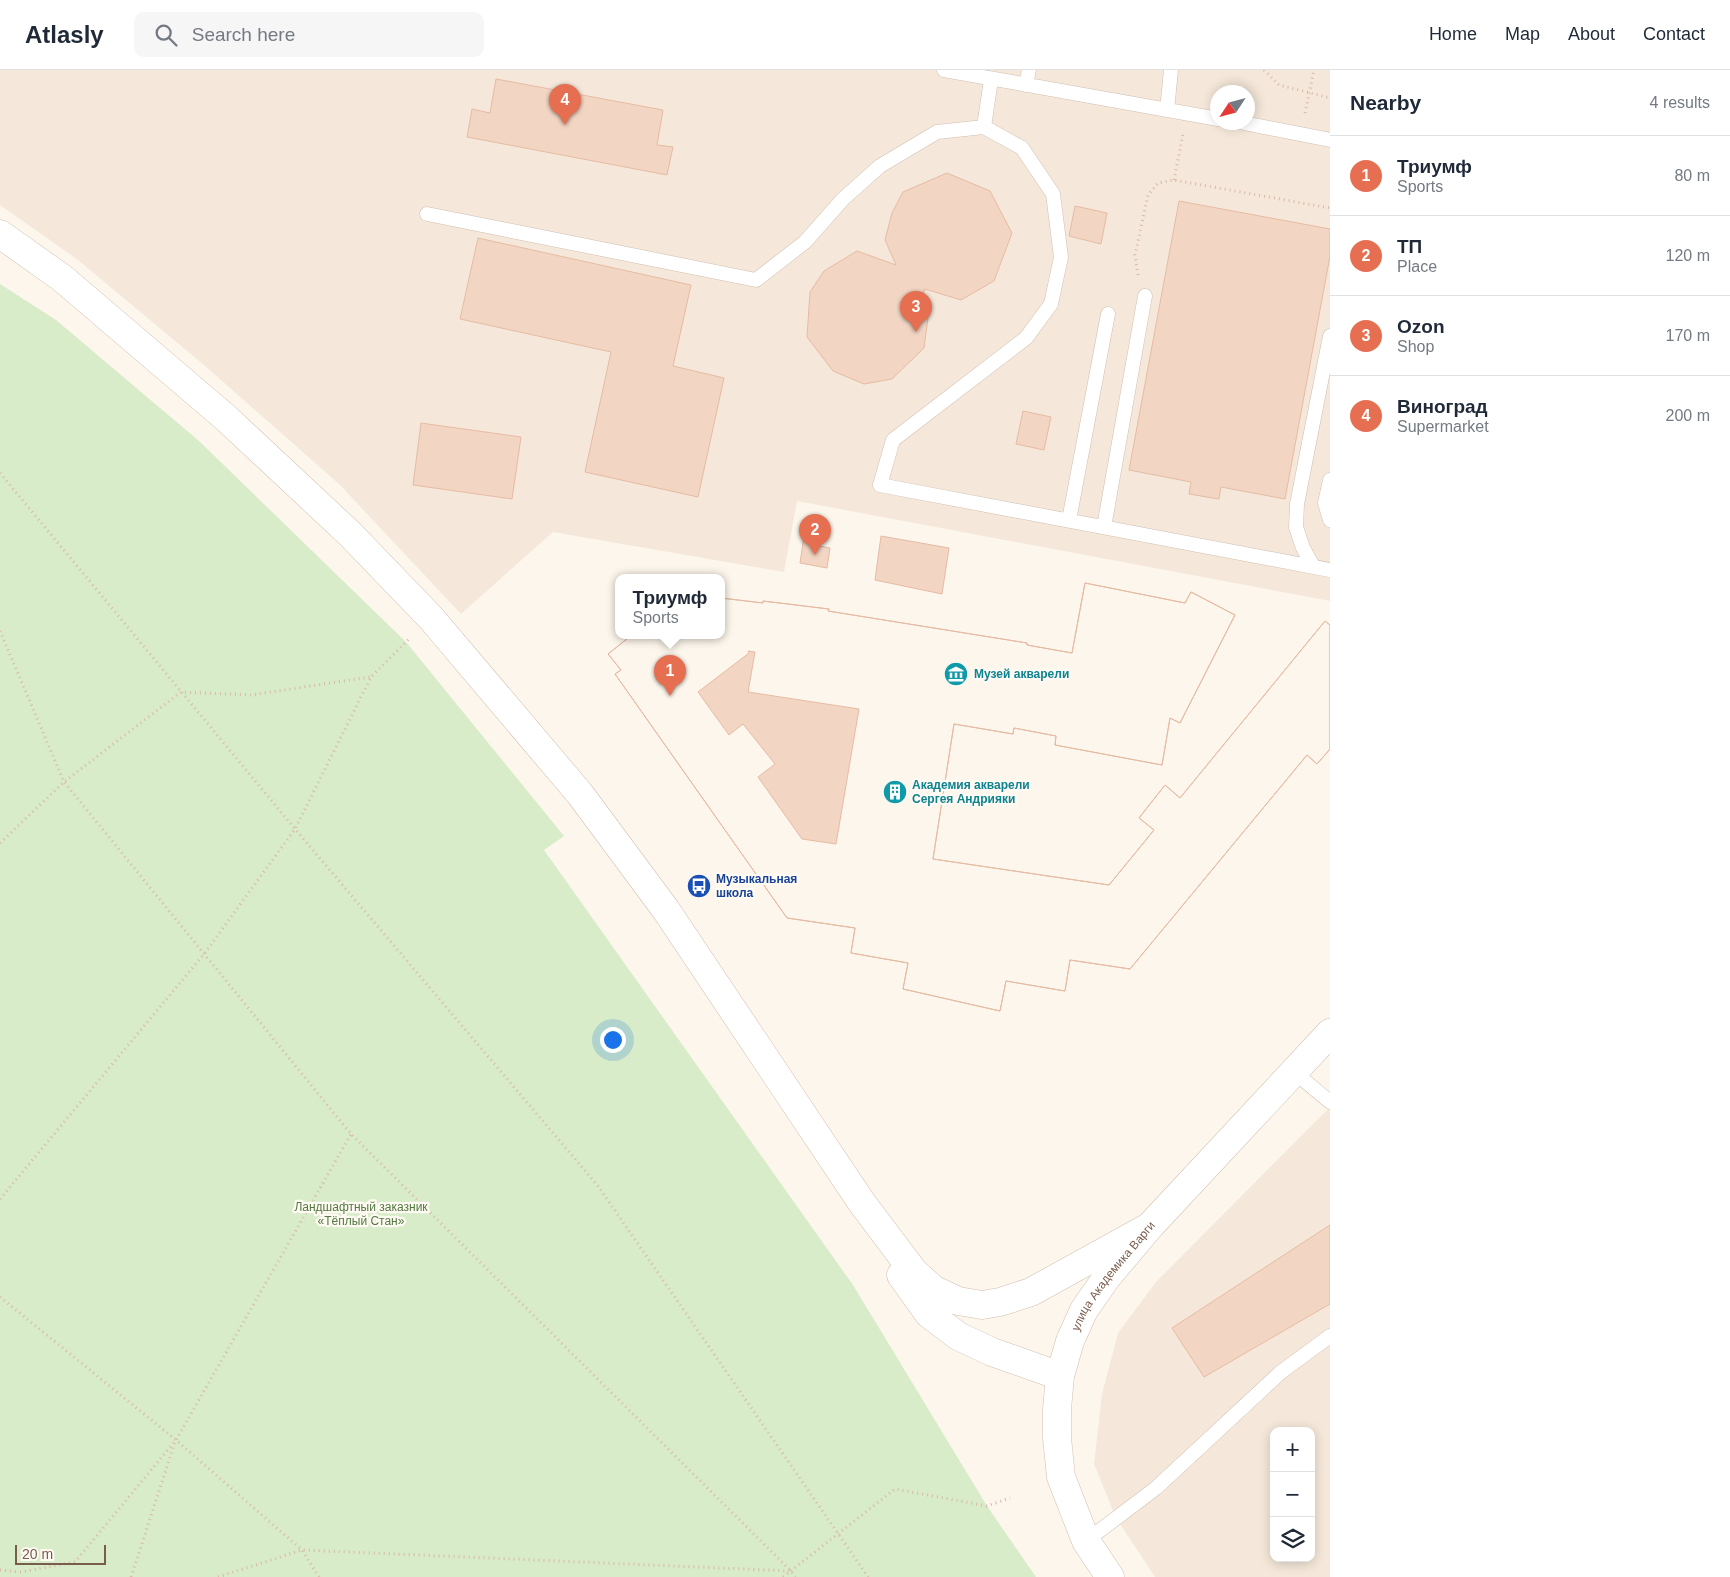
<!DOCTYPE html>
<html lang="en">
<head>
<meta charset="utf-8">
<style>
	body { margin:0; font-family:Arial,sans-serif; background:#f6f6f7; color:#1f2937 }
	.controls { position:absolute; right:15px; bottom:15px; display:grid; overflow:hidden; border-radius:10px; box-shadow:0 2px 12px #0003 }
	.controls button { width:45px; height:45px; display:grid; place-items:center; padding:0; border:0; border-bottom:1px solid #e0e1e3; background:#fff; color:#1f2937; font:25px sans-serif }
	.compass { position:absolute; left:1210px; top:15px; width:45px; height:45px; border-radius:50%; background:#fff; box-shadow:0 2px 12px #0003; rotate:234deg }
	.scale { position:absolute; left:15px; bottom:12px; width:91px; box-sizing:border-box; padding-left:5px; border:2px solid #7a5c4d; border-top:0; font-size:14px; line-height:18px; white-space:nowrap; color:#7a5c4d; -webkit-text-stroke:4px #fffaf3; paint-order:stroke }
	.you { position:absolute; left:612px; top:969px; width:18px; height:18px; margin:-12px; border:4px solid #fff; border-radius:50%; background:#1a73e8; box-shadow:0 0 0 8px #1a73e833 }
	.badge { display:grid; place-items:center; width:32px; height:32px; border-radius:50%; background:#e76f51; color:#fff; font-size:16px; font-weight:700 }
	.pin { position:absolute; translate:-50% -41px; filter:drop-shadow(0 1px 2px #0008) }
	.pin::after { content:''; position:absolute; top:26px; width:18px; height:15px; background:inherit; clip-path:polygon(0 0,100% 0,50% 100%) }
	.popup { position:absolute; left:615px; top:504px; width:110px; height:65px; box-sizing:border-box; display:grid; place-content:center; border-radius:10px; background:#fff; filter:drop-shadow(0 1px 4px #0005); font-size:16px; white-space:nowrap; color:#747a83 }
	.popup b { font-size:19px; color:#1f2937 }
	.popup::after { content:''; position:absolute; left:50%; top:100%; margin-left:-10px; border:10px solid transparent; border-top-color:#fff }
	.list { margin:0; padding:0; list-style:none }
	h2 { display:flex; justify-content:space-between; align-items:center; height:65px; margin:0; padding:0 20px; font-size:21px }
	h2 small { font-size:16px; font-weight:400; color:#747a83 }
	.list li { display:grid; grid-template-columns:32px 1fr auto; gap:15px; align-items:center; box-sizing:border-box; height:80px; padding:0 20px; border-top:1px solid #e0e1e3 }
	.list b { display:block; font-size:19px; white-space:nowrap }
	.list p { margin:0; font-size:16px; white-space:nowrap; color:#747a83 }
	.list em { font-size:16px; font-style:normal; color:#747a83 }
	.icon { flex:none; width:28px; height:28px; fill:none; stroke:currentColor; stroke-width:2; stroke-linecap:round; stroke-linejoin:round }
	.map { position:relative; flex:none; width:1330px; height:1507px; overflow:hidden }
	header { display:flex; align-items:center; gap:30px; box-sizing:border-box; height:70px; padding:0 25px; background:#fff; border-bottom:1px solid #e0e1e3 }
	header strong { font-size:24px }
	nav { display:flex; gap:28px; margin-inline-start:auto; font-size:18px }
	.search { width:350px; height:45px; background:#f6f6f7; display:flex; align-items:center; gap:12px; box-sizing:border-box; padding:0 18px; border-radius:10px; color:#747a83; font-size:19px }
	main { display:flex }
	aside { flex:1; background:#fff }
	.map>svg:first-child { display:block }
	.residential { fill:#f5e8da; fill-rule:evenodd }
	.green { fill:#d8ecc9 }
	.building { fill:#f3d5c3; stroke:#e6bba3; fill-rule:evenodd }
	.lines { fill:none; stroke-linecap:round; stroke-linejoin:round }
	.service-casing { stroke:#d1beb0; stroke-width:15 }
	.minor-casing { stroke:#d1beb0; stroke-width:29 }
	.tertiary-casing { stroke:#d1beb0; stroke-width:29 }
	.path { stroke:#d9b8a5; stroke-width:3; stroke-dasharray:1 4; stroke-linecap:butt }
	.service { stroke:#fff; stroke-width:14 }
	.minor { stroke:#fff; stroke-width:28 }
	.tertiary { stroke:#fff; stroke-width:28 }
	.labels { text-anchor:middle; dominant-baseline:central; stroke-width:4.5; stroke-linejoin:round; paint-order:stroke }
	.culture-label { font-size:12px; font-weight:bold; fill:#0d838f; stroke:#fffaf3; text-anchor:start }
	.transit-label { font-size:12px; font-weight:bold; fill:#164399; stroke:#fffaf3; text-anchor:start }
	.park-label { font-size:12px; fill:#537a41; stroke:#fffaf3 }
	.street-label { font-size:12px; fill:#7a5c4d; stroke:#fffaf3 }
</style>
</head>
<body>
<header>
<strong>Atlasly</strong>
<div class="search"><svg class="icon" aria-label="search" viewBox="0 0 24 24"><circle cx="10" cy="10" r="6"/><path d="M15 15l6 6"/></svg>Search here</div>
<nav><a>Home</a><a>Map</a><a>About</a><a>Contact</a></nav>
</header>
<main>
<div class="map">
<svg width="1330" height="1507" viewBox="0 0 1330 1507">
	<rect width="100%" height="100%" fill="#fdf6ec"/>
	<path class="residential" d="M0 0H1330V531L797 431 784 502 553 462 461 544 340 415 204 295 78 190 0 135ZM1218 22H1248V52H1218Z
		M1330 1037V1507H1155L1116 1448 1094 1394 1102 1324 1118 1263 1156 1212ZM1274 1361H1311V1488H1274Z"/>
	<path class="green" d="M0 214 56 250 199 371 406 572 564 766 544 780 853 1215 987 1436 1036 1507H0Z"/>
	<path class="building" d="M496 9 663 40 657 75 673 77 667 105 467 67 472 39 490 43Z
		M947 103 990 121 1012 163 994 211 961 230 925 219 919 233 928 248 924 278 892 309 864 314 833 301 807 267 810 222 824 201 857 181 896 195 885 170 892 143 903 122Z
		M1179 131 1330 159V186L1285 429 1221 417 1219 429 1189 424 1191 412 1129 400Z
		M1075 136 1107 143 1101 174 1069 166Z
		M478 168 691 215 673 296 724 308 698 427 585 402 611 282 460 249Z
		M1023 341 1051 347 1044 380 1016 374Z
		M421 353 521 367 512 429 413 415Z
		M805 459 818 461 815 475 830 478 827 498 800 493Z
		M881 466 949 478 942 524 875 510Z
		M1085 513 1185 533 1191 522 1235 545 1180 653 1170 648 1162 695 1055 675 1056 666 1014 658 1013 664 954 654 933 789 1109 815 1154 760 1139 748 1165 715 1180 728 1325 551 1330 555V679L1317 694 1307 685 1130 899 1070 890 1065 921 1006 911 1000 941 903 919 908 893 851 883 855 858 787 848 615 604 621 600 608 584 632 565H721V528L763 533V531L829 539 828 541 1027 573V575L1072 583ZM748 581 755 582 748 622 859 639 836 774 802 769 758 707 775 694 743 654 729 665 698 622 749 583Z
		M1085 513 1185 533 1191 522 1235 545 1180 653 1170 648 1162 695 1055 675 1056 666 1014 658 1013 664 954 654 933 789 1109 815 1154 760 1139 748 1165 715 1180 728 1325 551 1330 555V679L1317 694 1307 685 1130 899 1070 890 1065 921 1006 911 1000 941 903 919 908 893 851 883 855 858 787 848 615 604 621 600 608 584 632 565H721V528L763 533V531L829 539 828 541 1027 573V575L1072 583Z
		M1330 1155V1234L1204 1307 1172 1258Z"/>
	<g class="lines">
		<g class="service-casing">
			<path id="service" d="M944 0 1218 49
				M1026 15 1029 0
				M1167 40 1171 0
				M1239 52 1330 70
				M984 57 1022 78 1053 124 1061 187 1051 234 1026 268 893 370 880 415 1330 500
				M427 144 756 210 805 172 843 129 880 96 937 62 984 57 991 9
				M1330 410 1325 433 1330 450
				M1069 450 1108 244
				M1104 457 1145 226
				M1313 496 1303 478 1296 457 1297 434 1330 266
				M1293 1001 1330 1032
				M1086 1471 1156 1418 1281 1302 1330 1266"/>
		</g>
		<g class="minor-casing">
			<path id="minor" d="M0 164 62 208 226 348 350 464 431 548 580 724 666 840 862 1133 914 1202 933 1219 958 1231 982 1235 1000 1232 1031 1222 1147 1158
				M901 1205 929 1244 958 1266 992 1282 1060 1306"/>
		</g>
		<g class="tertiary-casing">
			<g id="tertiary">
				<path id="s1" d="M1110 1507 1086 1471 1061 1407 1057 1368V1339L1060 1306 1070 1271 1084 1240 1107 1207 1151 1155 1330 963"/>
			</g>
		</g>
		<path class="path" d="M1264 0 1279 15 1330 28
			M1305 43 1314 0
			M1174 110 1183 64
			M1138 205 1135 185 1148 125 1158 113 1174 110 1330 138
			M0 403 295 759 598 1116 868 1507
			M0 561 64 712 351 1064 791 1501 795 1507
			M0 773 64 712 181 622 251 625 370 607
			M0 1129 204 884 295 759 371 607 411 567
			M0 1227 176 1370 302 1480 319 1507
			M0 1500 21 1502 75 1492 176 1370 351 1064
			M131 1507 175 1372
			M218 1507 302 1480 790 1501
			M783 1507 895 1419 987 1436 1010 1428"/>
		<use href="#service" class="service"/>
		<use href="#minor" class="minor"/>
		<use href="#tertiary" class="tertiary"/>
	</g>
	<defs>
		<g id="museum-disc" transform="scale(1.25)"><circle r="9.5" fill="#0f9aa8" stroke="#fffaf3"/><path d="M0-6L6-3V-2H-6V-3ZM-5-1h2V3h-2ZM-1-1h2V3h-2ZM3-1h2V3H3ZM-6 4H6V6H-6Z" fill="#fff"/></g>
		<g id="building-disc" transform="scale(1.25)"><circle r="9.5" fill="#0f9aa8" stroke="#fffaf3"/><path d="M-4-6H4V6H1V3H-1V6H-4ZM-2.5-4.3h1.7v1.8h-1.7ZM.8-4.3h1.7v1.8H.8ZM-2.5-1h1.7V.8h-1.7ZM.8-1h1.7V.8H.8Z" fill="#fff"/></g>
		<g id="bus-disc" transform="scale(1.25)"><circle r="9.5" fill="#1a4fb4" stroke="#fffaf3"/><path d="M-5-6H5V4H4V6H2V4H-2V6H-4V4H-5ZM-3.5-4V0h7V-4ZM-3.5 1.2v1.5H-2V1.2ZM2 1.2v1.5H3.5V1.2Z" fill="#fff"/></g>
	</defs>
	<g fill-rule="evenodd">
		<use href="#museum-disc" x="956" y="604"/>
		<use href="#building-disc" x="895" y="722"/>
		<use href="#bus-disc" x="699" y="816"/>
	</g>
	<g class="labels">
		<g class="culture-label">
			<text x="974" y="604">Музей акварели</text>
			<text x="912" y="715">Академия акварели<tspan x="912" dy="14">Сергея Андрияки</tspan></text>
		</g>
		<g class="transit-label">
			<text x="716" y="809">Музыкальная<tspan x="716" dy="14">школа</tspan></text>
		</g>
		<g class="park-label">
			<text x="361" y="1137">Ландшафтный заказник<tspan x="361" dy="14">«Тёплый Стан»</tspan></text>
		</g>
		<g class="street-label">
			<text stroke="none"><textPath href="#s1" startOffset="328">улица Академика Варги</textPath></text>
		</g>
	</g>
</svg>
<div class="controls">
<button>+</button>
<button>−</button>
<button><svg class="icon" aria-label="layers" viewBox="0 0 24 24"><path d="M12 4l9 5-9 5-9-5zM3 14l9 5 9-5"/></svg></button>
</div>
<svg class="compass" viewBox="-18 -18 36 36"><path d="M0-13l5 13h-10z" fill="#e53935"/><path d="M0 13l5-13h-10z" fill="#747a83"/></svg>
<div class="scale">20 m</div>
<div class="you"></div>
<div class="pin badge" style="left:670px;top:626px">1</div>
<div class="popup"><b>Триумф</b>Sports</div>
<div class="pin badge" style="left:815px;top:485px">2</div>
<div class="pin badge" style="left:916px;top:262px">3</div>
<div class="pin badge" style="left:565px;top:55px">4</div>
</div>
<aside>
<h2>Nearby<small>4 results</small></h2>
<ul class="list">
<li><span class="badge">1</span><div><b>Триумф</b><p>Sports</p></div><em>80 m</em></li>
<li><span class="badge">2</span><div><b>ТП</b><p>Place</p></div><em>120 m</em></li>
<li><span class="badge">3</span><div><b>Ozon</b><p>Shop</p></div><em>170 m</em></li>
<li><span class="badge">4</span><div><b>Виноград</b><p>Supermarket</p></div><em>200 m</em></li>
</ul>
</aside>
</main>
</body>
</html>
